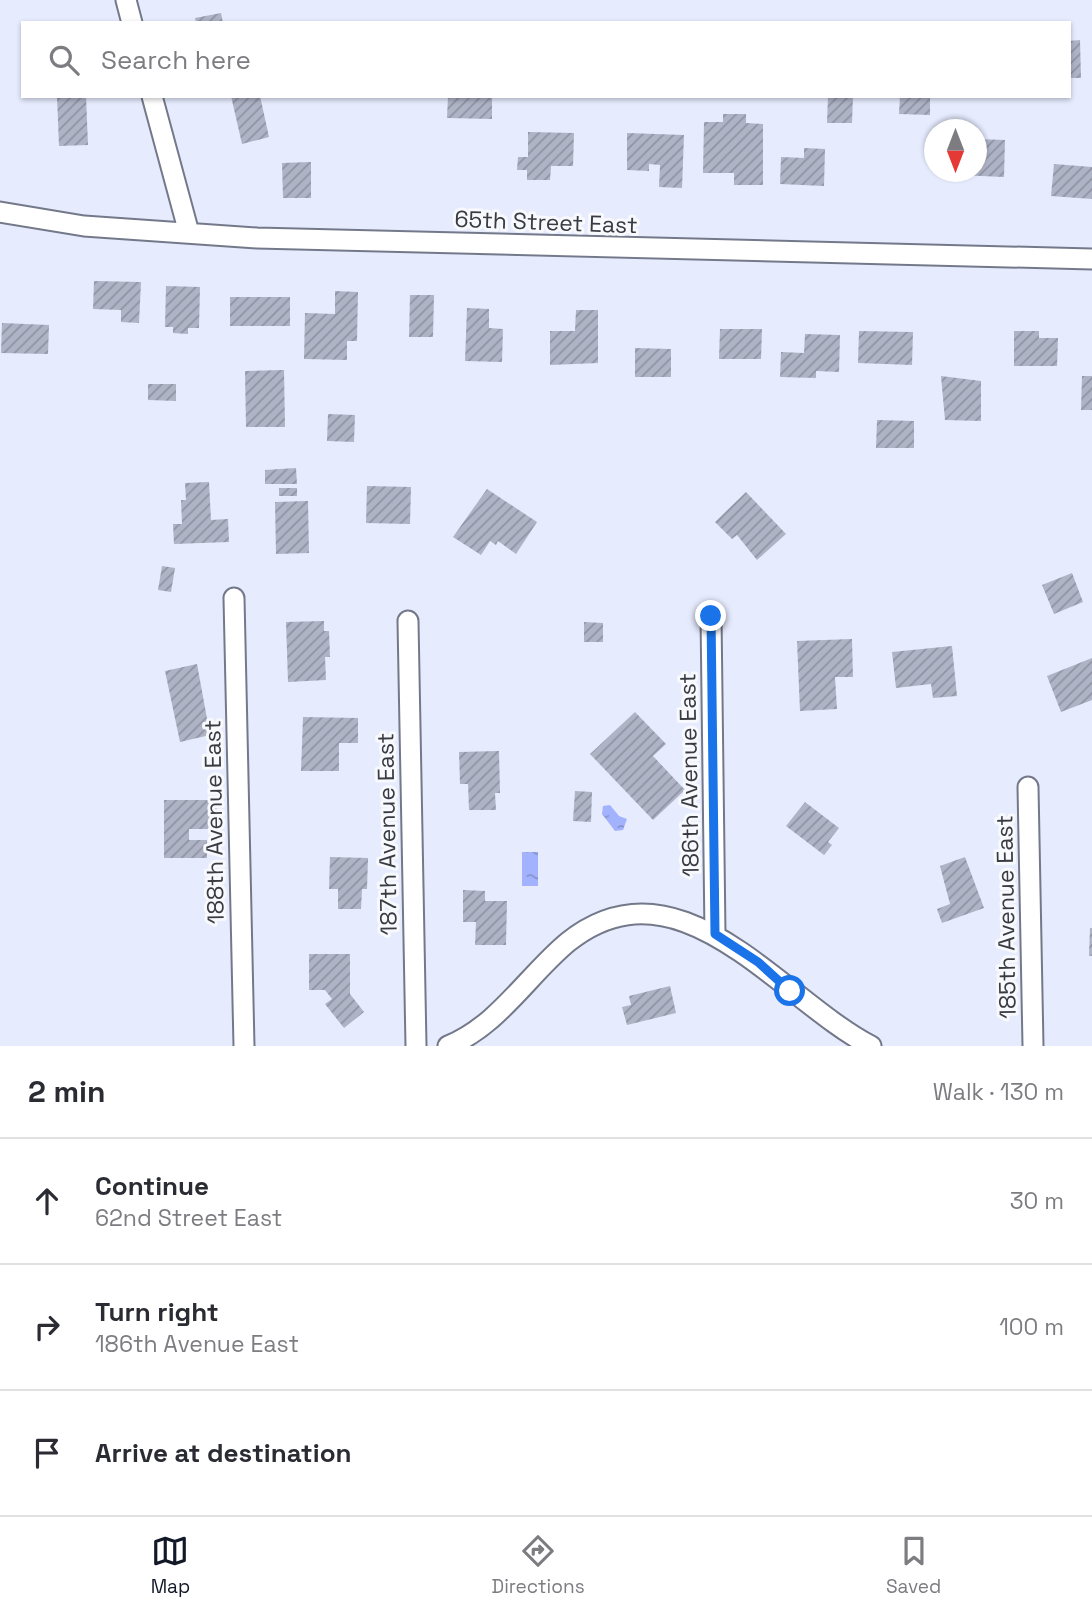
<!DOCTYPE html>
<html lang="en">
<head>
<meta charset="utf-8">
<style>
	body { margin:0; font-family:"Space Grotesk",sans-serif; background:#f2f2f3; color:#2b2b33 }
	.compass { position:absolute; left:924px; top:119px; width:63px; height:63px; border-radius:50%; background:#fff; box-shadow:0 2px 5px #0004; rotate:180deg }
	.stop { position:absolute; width:21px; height:21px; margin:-16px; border:5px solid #1a73e8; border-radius:50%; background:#fff }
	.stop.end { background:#1a73e8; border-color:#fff; box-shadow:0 2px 7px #0008 }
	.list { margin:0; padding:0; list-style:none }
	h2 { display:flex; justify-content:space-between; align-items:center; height:91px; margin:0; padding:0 28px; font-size:30px }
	h2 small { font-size:23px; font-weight:400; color:#7c7c81 }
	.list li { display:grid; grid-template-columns:46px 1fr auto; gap:21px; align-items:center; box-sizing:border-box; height:126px; padding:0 28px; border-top:2px solid #e1e1e2 }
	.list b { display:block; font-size:26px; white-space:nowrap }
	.list p { margin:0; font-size:23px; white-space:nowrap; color:#7c7c81 }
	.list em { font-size:23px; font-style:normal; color:#7c7c81 }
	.icon { flex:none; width:38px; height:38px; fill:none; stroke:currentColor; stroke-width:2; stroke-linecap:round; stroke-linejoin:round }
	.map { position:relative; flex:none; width:1092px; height:1046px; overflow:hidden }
	.search { position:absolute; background:#fff; box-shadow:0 2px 5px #0004; left:21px; right:21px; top:21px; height:77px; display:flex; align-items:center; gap:18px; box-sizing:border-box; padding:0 24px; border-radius:0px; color:#7c7c81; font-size:26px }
	.sheet { height:469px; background:#fff }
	nav { display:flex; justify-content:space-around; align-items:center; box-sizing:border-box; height:98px; border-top:2px solid #e1e1e2; background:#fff; font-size:19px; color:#7c7c81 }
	nav a { display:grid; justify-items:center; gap:4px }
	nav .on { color:#111827 }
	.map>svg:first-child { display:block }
	.water { fill:url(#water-ripples) }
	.building { fill:url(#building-hatch) }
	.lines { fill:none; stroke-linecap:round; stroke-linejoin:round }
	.street-casing { stroke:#74798a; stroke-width:23 }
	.street { stroke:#fff; stroke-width:19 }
	.route { stroke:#1a73e8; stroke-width:9 }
	.labels { text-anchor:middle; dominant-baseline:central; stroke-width:6; stroke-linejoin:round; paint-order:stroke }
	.street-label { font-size:23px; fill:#393b42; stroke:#f7f9fd }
</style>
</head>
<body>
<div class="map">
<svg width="1092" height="1046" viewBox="0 0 1092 1046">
	<defs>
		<pattern id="water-ripples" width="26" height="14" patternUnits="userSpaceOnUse" patternTransform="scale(1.75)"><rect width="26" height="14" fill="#a3b2fd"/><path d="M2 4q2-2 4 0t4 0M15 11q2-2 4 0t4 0" fill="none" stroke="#8692ce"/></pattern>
		<pattern id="building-hatch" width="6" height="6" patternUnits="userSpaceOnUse" patternTransform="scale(1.75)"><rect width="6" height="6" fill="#aeb3c6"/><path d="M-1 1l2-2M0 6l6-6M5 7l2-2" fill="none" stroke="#8f93a2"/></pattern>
	</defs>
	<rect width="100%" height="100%" fill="#e6ebfe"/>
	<path class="water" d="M610 805 619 816 627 819 623 830 615 831 602 814 603 806Z
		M522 852H538V886H522Z"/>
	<path class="building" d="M221 13 223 23H196L195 18Z
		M1080 40 1081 78H1069V41Z
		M57 96H86L88 145 59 146Z
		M231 96H260L269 137 242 144Z
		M448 96H492V119L447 118Z
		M828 96H853L852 123H827Z
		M900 96H930V115L899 114Z
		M723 114H746V123L763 124V185H734V173H703L704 122H723Z
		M528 132 574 133 573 166H551L550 180H527V170H517L518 157H528Z
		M627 133 684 135 682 188 659 187 660 165 649 164V171L627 170Z
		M976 139 1005 140 1004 177 958 175V172H976Z
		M804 148 825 149 824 186 780 184 781 157 804 158Z
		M311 162V198H283L282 163Z
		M1054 164 1092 167V199L1051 196Z
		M94 281 141 282 139 323 121 322V310L93 309Z
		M166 286 200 287 199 328H188V334L173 333V327H165Z
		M335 291 358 292 357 341H347V360L304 359 305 313 335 314Z
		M410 295H434L433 337H409Z
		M230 297H290V326H230Z
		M467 308 489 309V328L503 329 502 362 465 361Z
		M576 310H598V363L550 365V331H575Z
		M2 323 49 325 48 354 1 353Z
		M720 329H762L761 359H719Z
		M859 331 913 332 912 365 858 363Z
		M1014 331H1039V338H1058L1057 366H1014Z
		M805 334 840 335 839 372 816 371V378L780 377 781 352 804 353Z
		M635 348 671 349V377H635Z
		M284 370 285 427H246L245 371Z
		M941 376 981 381V421L945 420Z
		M1082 376H1092V410H1081Z
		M148 384H176V401L148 400Z
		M328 414 355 415 354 442 327 441Z
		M877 420 914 421V448H876Z
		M296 468 297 484H265V470Z
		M209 482 211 520 228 519 229 542 174 544 173 524H182L181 500H186L185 483Z
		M367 486 411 487 410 524 366 523Z
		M279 488H297V496H279Z
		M487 489 537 522 516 554 498 541 496 545 490 541 481 555 453 537Z
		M746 492 786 534 757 560 737 535 732 539 715 522Z
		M308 501 309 553 276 554 275 502Z
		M162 566 175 568 171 592 158 590Z
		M1072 573 1083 602 1054 614 1042 585Z
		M324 621V631H329L330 657H325L326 680 288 682 286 622Z
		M584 622 603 623V642H584Z
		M852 639 853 677H835L837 709 800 711 797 641Z
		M952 646 957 696 933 698 931 684 896 688 892 652Z
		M1092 658V700L1061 712 1047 676Z
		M197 664 210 735 180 742 165 671Z
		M635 712 666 744 653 756 685 790 653 820 590 754Z
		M303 717 358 718V743H339V771H301Z
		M499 751 500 793H495L496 810H469L468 784H460L459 752Z
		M575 791 592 792 591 822 573 821Z
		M164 800H217L216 829H189V840H207V858H164Z
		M805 802 839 828 828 842 832 845 824 855 786 826Z
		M330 857 368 858 367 889H362L361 909H338V889H329Z
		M965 857 984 908 942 923 937 909 950 904 940 866Z
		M463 890 485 891V901H507L506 945H475L476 922H463Z
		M1090 928H1092V956H1089Z
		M309 954H350V994L364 1012 344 1028 325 1004 332 999 325 990H309Z
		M670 986 676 1013 627 1025 622 1007 631 1005 629 996Z"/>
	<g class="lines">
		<g class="street-casing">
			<path id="street" d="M126 0 132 23
				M152 96 189 233
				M0 212 84 226 257 238 1092 259
				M234 598 244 1046
				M711 616 715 934
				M408 621 416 1046
				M1028 787 1033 1046
				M448 1046C498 1026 528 975 568 942 679 853 780 999 871 1046"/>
		</g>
		<use href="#street" class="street"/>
	</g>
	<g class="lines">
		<path class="route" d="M711 616 715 934 758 962 790 991"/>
	</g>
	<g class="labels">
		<g class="street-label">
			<text transform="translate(546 222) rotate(2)">65th Street East</text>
			<text transform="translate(689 775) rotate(-91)">186th Avenue East</text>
			<text transform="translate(214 822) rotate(-91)">188th Avenue East</text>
			<text transform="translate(387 834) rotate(-91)">187th Avenue East</text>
			<text transform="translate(1006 917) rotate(-91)">185th Avenue East</text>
		</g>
	</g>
</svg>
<svg class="compass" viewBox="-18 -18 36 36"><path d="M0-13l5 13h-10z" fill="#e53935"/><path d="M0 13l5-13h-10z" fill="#7c7c81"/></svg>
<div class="stop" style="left:790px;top:991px"></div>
<div class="stop end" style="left:711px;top:616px"></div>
<div class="search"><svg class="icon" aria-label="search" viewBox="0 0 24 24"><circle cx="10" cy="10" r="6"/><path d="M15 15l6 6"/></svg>Search here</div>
</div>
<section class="sheet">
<h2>2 min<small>Walk · 130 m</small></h2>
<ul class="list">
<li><svg class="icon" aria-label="ahead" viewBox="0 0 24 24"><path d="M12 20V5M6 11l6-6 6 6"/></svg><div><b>Continue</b><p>62nd Street East</p></div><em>30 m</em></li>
<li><svg class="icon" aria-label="right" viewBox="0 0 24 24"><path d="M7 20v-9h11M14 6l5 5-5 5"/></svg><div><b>Turn right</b><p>186th Avenue East</p></div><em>100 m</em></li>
<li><svg class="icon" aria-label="arrive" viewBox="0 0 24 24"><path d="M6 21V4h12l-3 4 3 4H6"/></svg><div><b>Arrive at destination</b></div></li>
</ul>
</section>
<nav>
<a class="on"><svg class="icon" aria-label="map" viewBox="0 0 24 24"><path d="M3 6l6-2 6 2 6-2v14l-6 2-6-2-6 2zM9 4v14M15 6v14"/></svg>Map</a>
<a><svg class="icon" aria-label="directions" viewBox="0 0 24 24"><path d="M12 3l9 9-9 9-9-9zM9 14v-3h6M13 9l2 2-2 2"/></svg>Directions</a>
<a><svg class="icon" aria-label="saved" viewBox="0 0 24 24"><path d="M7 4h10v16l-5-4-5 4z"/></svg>Saved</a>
</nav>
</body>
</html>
